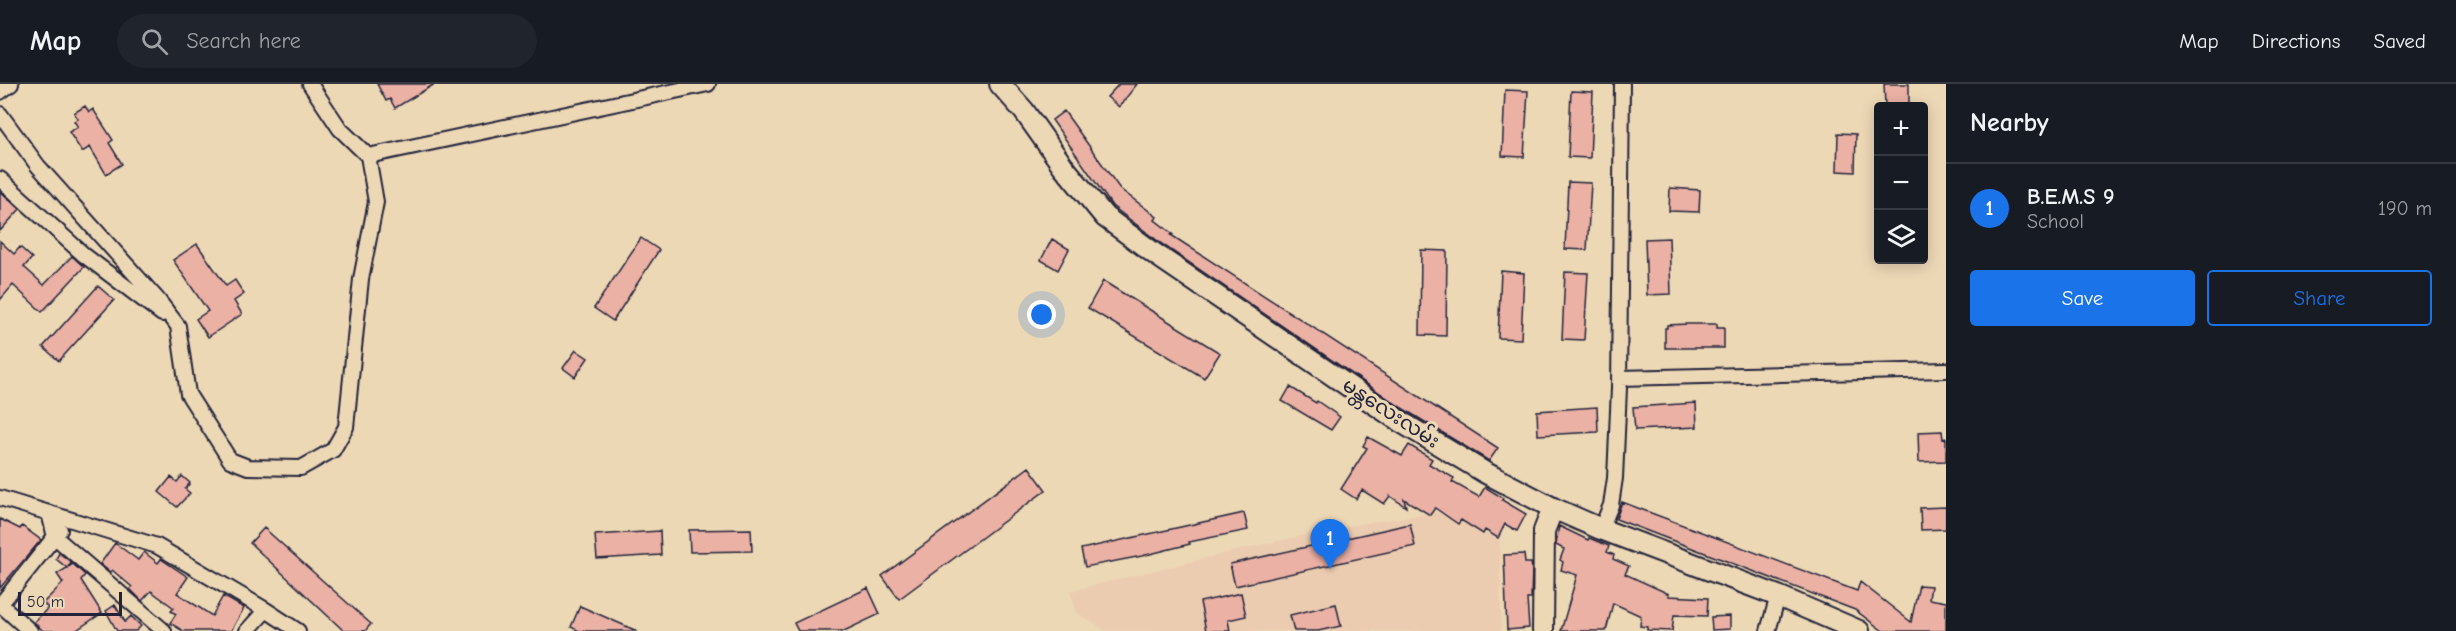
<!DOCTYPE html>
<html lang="en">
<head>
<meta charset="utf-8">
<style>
	body { margin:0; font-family:"Comic Neue","Noto Sans Myanmar",sans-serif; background:#20242c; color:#f1f3f6 }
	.controls { position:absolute; right:18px; top:18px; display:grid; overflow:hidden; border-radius:6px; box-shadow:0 3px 15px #0003 }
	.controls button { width:54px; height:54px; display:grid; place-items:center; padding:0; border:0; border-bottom:2px solid #363941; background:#171b24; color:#f1f3f6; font:30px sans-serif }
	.scale { position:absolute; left:18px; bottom:15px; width:104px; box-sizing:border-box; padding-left:6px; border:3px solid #22223b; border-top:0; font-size:16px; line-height:21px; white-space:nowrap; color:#22223b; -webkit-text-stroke:4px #edd8b6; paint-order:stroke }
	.you { position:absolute; left:1042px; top:231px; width:21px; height:21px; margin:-15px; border:4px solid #fff; border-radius:50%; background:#1a73e8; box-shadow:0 0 0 9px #1a73e833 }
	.badge { display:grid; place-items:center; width:39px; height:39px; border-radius:50%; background:#1a73e8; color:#fff; font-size:20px; font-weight:700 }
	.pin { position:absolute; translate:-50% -50px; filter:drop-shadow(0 2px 3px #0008) }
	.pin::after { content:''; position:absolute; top:32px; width:21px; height:18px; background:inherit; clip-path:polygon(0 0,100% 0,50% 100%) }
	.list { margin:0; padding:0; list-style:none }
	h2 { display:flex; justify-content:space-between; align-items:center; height:78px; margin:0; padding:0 24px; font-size:26px }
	h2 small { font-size:20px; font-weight:400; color:#9ea1a6 }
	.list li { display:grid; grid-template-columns:39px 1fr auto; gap:18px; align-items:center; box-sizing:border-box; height:90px; padding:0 24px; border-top:2px solid #363941 }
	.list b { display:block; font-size:22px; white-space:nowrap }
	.list p { margin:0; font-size:20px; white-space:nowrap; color:#9ea1a6 }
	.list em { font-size:20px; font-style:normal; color:#9ea1a6 }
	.actions { display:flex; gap:12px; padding:18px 24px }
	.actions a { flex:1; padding:14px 0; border:2px solid #1a73e8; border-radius:6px; text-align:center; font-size:21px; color:#1a73e8 }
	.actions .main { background:#1a73e8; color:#fff }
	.icon { flex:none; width:33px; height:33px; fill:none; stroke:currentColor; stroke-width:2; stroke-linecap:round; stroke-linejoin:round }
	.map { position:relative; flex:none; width:1946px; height:547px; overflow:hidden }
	header { display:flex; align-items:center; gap:36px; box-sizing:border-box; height:84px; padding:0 30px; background:#171b24; border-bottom:2px solid #363941 }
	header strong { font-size:28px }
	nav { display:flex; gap:33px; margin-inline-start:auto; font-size:21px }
	.search { width:420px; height:54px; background:#20242c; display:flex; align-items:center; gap:15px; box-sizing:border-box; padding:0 21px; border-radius:33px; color:#9ea1a6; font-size:22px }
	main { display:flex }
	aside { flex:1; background:#171b24 }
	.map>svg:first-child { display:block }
	.built { fill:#ecccb1 }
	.building { fill:#ebb1a5; stroke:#22223b; stroke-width:1.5 }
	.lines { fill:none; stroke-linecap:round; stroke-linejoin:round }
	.street-casing { stroke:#22223b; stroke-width:18 }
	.secondary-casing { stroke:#22223b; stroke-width:24 }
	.street { stroke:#edd8b6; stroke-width:14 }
	.secondary { stroke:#edd8b6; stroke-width:20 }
	.labels { text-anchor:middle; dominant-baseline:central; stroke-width:6; stroke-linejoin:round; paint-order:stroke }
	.street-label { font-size:20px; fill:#22223b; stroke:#edd8b6 }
</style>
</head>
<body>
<header>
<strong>Map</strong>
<div class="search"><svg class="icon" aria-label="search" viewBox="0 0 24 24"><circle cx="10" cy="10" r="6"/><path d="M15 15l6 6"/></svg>Search here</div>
<nav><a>Map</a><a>Directions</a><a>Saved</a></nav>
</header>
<main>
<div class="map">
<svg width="1946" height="547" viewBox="0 0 1946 547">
	<rect width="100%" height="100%" fill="#edd8b6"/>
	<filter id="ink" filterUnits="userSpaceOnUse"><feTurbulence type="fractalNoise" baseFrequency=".0167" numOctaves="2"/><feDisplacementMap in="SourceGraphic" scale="12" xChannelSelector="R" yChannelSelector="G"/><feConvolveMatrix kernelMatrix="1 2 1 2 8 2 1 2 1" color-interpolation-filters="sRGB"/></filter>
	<g filter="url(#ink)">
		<path class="built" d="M1436 428 1500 454 1501 547H1106L1077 529 1070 507 1251 463 1341 443Z"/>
		<path class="building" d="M377 0H435L395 24 390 15 386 17Z
			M1119 0H1137L1119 23 1107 13Z
			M1884 0H1909V22H1885Z
			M1505 6 1528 7 1524 73 1502 72Z
			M1571 7 1593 8 1590 74 1568 73Z
			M85 22 89 28 93 25 113 56 109 59 122 80 106 90 90 63 82 68 69 48 78 43 74 37 78 35 74 29Z
			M1064 27 1120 105 1157 133 1155 136 1173 150 1171 151 1498 364 1489 377 1402 324 1162 160 1112 122 1052 36Z
			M1838 49 1856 50 1855 88 1837 87Z
			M1568 98 1591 99 1587 166 1565 165Z
			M1670 104 1700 106 1699 128 1669 127Z
			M0 107 20 125 0 147Z
			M641 154 659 166 613 237 594 224Z
			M1669 154 1671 210 1647 211 1645 155Z
			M1052 155 1069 165 1058 186 1041 176Z
			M0 157 14 170 20 163 32 174 24 183 44 201 72 172 84 183 42 228 13 201 0 216Z
			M197 160 226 202 235 196 244 210 234 217 242 230 208 253 196 235 208 227 173 176Z
			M1421 166 1447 167 1446 252 1420 251Z
			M1501 187 1524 189 1521 255 1498 254Z
			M1565 188 1588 189 1584 256 1562 255Z
			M1103 197 1220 269 1204 294 1088 224Z
			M98 202 114 216 59 277 43 263Z
			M1688 240H1717V244H1724V264H1665V244H1667V241Z
			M576 266 588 274 575 293 563 284Z
			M1290 303 1316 319 1317 317 1340 333 1331 346 1282 317Z
			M1696 319 1697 343 1635 346 1633 323Z
			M1597 323 1598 348 1538 351 1537 327Z
			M1942 347 1943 355 1946 354V377L1919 378 1918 348Z
			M1368 353 1402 372 1409 361 1432 375 1429 380 1454 394 1452 398 1479 413 1485 403 1503 414 1502 416 1526 430 1517 447 1505 440 1498 454 1485 446 1483 450 1461 436 1458 440 1435 424 1430 431 1404 415 1406 423 1390 412 1384 420 1362 406 1356 415 1341 405 1367 364 1363 362Z
			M1029 383 1046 406 899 515 882 492Z
			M182 392 190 399 185 405 190 409 177 423 159 408 171 393 177 398Z
			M1622 418 1857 507 1860 498 1911 538 1919 501 1931 502 1929 515 1946 518V547H1883L1855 526 1616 435Z
			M1946 423V445L1921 446 1920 424Z
			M1244 429 1248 446 1189 458 1190 460 1142 472 1085 483 1081 465Z
			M0 435 20 445 22 442 41 456 0 504Z
			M1410 440 1415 462 1235 502 1230 480Z
			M1559 442 1588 456 1589 454 1609 462 1607 468 1614 471 1613 475 1629 482 1625 490 1669 510V512L1708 514 1707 532 1674 531 1672 547 1647 546V543L1640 542 1641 532 1613 519 1606 547H1561L1577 491 1561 486 1563 478 1560 476 1564 465 1556 461Z
			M264 444 371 540 365 547H344L250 459Z
			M751 445 752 467 690 468 689 446Z
			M660 447 661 471 597 475 595 451Z
			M115 459 138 476 144 468 158 479 161 475 188 493 177 509 212 532 223 512 244 524 231 547H183L170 539 176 530 171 527 174 524 151 507 142 517 130 505 132 503 112 486 110 488 100 480Z
			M59 469 71 478 68 483 73 480 85 491 81 496 102 529 75 547H43L34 538 48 524 43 519 63 499 57 490 67 484 56 475Z
			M1524 470 1525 479H1531L1532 484 1531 515H1527L1529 544 1507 546 1504 471Z
			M868 504 880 530 844 547H798L794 539Z
			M1241 509 1246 532 1228 536 1230 547H1206L1200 518Z
			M1336 520 1341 542 1318 547H1294L1290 531Z
			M115 521 125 538 131 532 141 542 136 547H117L106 527Z
			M580 522 637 547H579L571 543Z
			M1730 532V545L1712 546 1711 533Z"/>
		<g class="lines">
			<g class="street-casing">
				<path id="street" d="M0 8 11 0
					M0 30 38 82 158 216 178 242 188 310 230 376 248 383 301 384 333 366 346 343 361 195 376 118 368 72 340 45 310 0
					M368 72 708 0
					M0 95 84 171 162 230
					M1619 294 1946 286
					M0 414 157 462 266 526 298 547
					M49 429 55 453 164 547
					M1601 445 1611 421 1615 394 1619 304 1622 0
					M0 520 30 547
					M0 521 60 446
					M247 547 266 526
					M1768 547 1778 512"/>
			</g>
			<g class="secondary-casing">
				<path id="secondary" d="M1000 0 1024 27 1063 82 1105 133 1155 170 1401 338 1484 388 1553 424 1601 445 1778 512 1859 547
					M1543 547 1544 447 1553 424"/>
			</g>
			<use href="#street" class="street"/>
			<use href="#secondary" class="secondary"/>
		</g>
	</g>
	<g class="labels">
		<g class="street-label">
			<text transform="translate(1391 329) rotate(33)">မန္တလေးလမ်း</text>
		</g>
	</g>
</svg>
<div class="controls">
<button>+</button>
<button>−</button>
<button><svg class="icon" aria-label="layers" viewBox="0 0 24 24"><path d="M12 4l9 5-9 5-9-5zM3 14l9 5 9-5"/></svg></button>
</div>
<div class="scale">50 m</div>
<div class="you"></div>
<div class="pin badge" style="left:1330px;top:485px">1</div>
</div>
<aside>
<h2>Nearby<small></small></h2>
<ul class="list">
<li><span class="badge">1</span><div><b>B.E.M.S 9</b><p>School</p></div><em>190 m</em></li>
</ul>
<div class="actions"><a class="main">Save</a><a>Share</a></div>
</aside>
</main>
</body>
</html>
